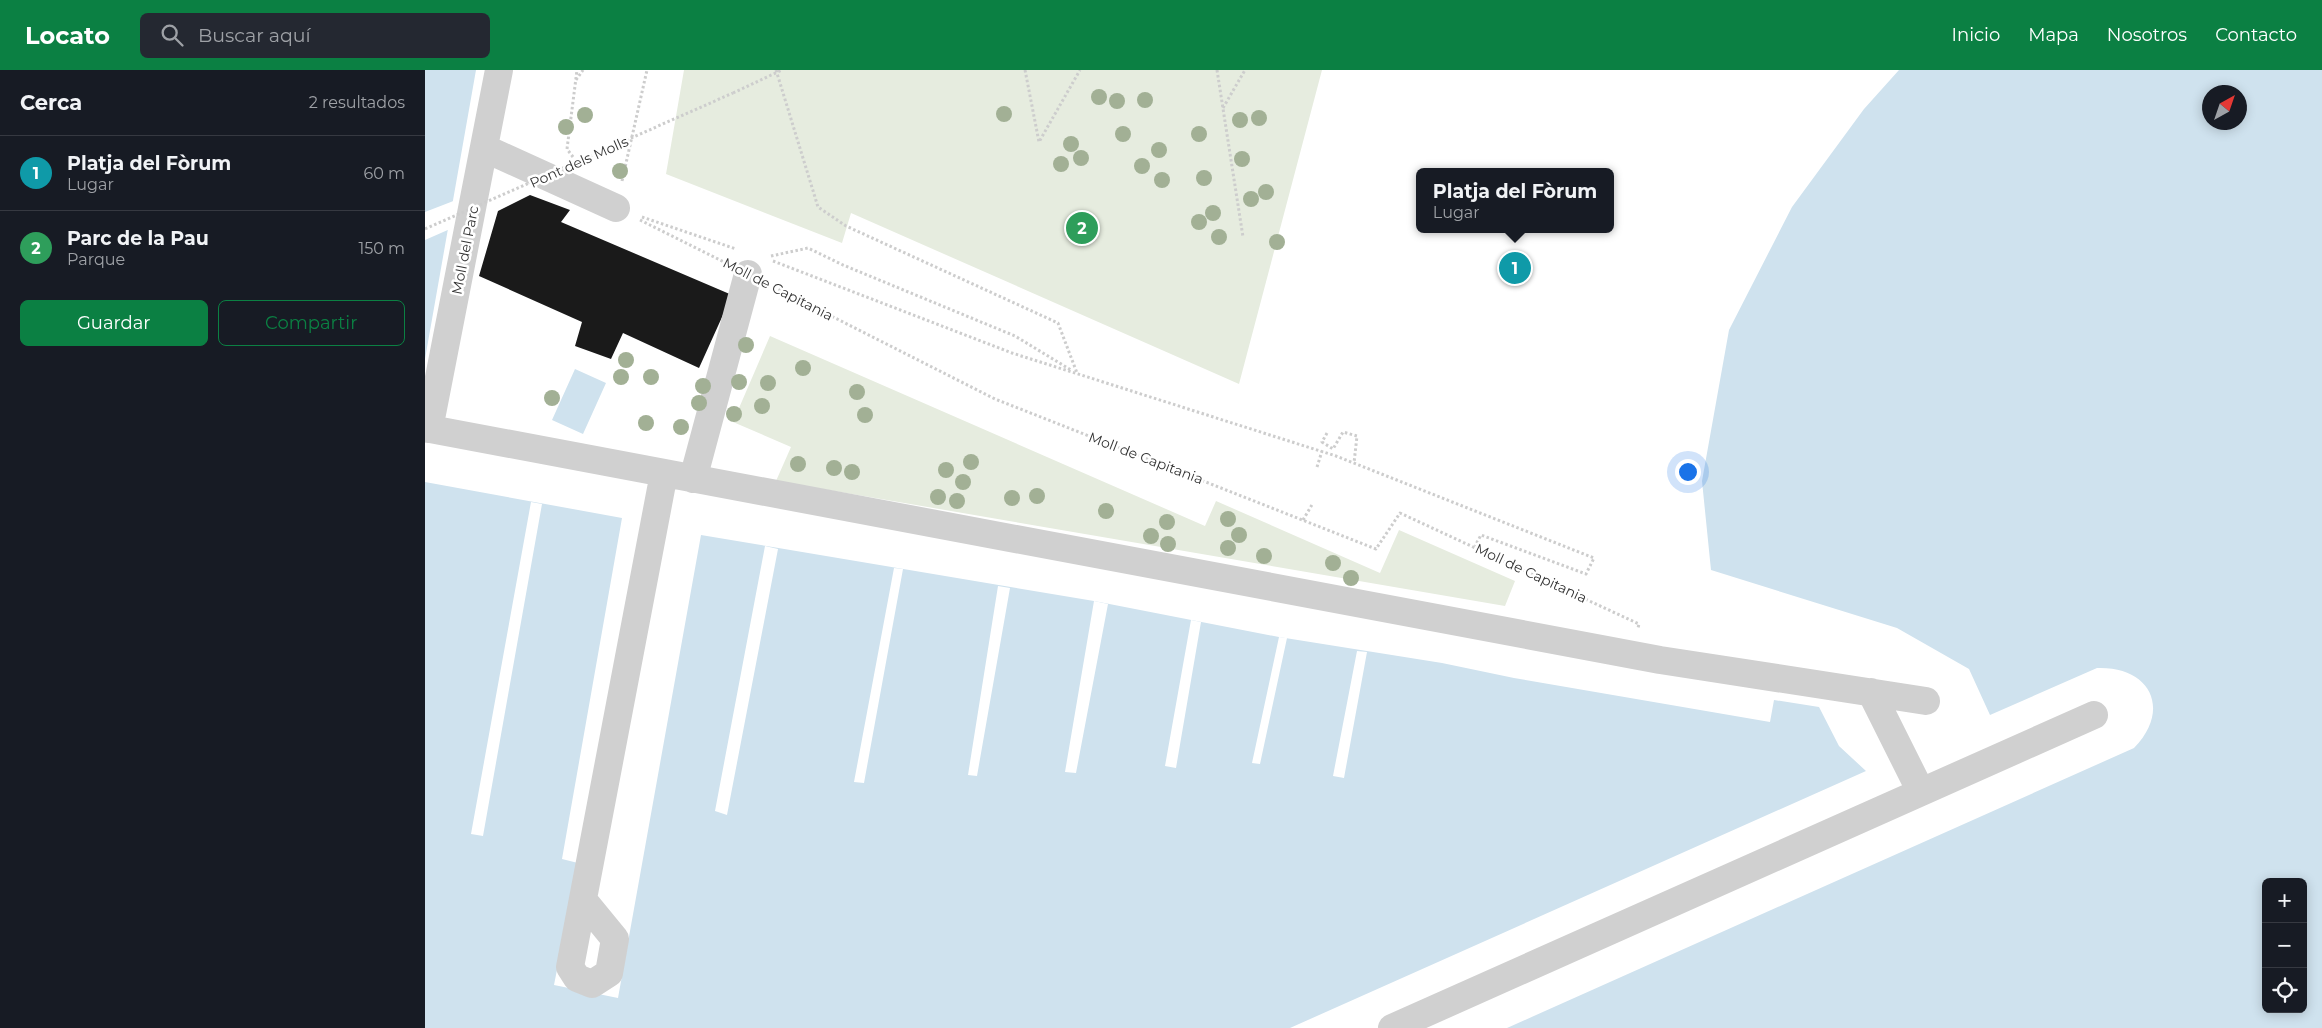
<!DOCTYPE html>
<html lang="es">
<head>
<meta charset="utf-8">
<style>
	body { margin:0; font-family:Montserrat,sans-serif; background:#242831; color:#f1f3f6 }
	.controls { position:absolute; right:15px; bottom:15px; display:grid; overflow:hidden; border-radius:8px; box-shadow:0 2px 12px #0003 }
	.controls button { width:45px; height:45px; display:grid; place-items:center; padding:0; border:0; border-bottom:1px solid #363941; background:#171b24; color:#f1f3f6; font:25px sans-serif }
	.compass { position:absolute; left:1777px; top:15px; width:45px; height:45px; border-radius:50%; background:#171b24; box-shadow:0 2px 12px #0003; rotate:40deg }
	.you { position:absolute; left:1262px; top:401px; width:18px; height:18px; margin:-12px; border:4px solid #fff; border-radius:50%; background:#1a73e8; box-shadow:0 0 0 8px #1a73e833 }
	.badge { display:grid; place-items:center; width:32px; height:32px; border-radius:50%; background:#0b8043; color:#fff; font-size:16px; font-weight:700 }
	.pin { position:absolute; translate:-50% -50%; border:2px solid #fff; box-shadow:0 1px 5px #0006 }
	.popup { position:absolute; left:991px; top:98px; width:198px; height:65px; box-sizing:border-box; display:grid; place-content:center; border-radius:8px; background:#171b24; filter:drop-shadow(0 1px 4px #0005); font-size:16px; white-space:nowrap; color:#9ea1a6 }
	.popup b { font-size:19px; color:#f1f3f6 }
	.popup::after { content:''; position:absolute; left:50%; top:100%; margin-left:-10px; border:10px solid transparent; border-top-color:#171b24 }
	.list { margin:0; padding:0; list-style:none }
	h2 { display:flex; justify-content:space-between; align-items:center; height:65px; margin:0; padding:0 20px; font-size:21px }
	h2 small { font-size:16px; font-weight:400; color:#9ea1a6 }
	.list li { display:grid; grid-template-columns:32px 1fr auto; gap:15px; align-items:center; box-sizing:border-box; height:75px; padding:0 20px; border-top:1px solid #363941 }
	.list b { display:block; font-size:19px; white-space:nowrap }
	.list p { margin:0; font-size:16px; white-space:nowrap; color:#9ea1a6 }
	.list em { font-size:16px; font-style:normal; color:#9ea1a6 }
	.actions { display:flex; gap:10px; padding:15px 20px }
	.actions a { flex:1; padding:11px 0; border:1px solid #0b8043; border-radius:8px; text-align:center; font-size:18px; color:#0b8043 }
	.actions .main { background:#0b8043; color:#fff }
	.icon { flex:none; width:28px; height:28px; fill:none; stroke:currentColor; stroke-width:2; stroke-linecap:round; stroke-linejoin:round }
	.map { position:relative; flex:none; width:1897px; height:958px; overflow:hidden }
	header { display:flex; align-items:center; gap:30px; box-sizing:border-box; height:70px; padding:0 25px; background:#0b8043; color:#fff }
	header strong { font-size:24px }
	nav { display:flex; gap:28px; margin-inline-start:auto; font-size:18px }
	.search { width:350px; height:45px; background:#242831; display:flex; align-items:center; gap:12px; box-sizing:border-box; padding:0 18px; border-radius:8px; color:#9ea1a6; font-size:19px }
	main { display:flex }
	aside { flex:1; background:#171b24 }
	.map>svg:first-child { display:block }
	.green { fill:#e6ecdf }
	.water { fill:#cfe2ee; fill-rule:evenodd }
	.pier { fill:#fff }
	.building { fill:#1a1a1a }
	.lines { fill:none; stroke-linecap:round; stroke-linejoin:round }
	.path { stroke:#cdcdcd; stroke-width:3; stroke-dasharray:2.5 2.5; stroke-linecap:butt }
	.minor { stroke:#d0d0d0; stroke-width:28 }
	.path-bridge { stroke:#cdcdcd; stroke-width:3; stroke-dasharray:2.5 2.5; stroke-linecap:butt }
	.tree { fill:#a2b095 }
	.labels { text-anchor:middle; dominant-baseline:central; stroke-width:5; stroke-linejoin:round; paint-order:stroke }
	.street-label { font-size:14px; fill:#333; stroke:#fff }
</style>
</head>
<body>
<header>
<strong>Locato</strong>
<div class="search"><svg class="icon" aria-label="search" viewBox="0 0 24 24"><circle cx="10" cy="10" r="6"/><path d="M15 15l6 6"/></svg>Buscar aquí</div>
<nav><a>Inicio</a><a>Mapa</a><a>Nosotros</a><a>Contacto</a></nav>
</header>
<main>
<aside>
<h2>Cerca<small>2 resultados</small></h2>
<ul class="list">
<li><span class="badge" style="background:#0f9aa8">1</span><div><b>Platja del Fòrum</b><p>Lugar</p></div><em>60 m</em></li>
<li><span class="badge" style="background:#2e9e5b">2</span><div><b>Parc de la Pau</b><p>Parque</p></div><em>150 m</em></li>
</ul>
<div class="actions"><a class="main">Guardar</a><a>Compartir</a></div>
</aside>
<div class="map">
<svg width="1897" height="958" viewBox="0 0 1897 958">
	<rect width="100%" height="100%" fill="#fff"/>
	<path class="green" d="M259 0H897L814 314 426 143 417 173 241 104Z
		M345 266 780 456 791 431 955 503 974 460 1090 511 1080 536 351 411 366 377 308 352Z"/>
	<path class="water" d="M0 0H51L0 289Z
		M1474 0H1897V958H1082L1709 678C1747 639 1725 596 1672 598L1565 645 1544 599 1472 558 1286 500 1277 411 1304 260 1367 137 1439 39ZM1814 22V52H1784V22ZM1841 812H1878V939H1841Z
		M150 299 181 313 158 364 127 350Z
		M0 412 197 448 137 789 153 793 129 915 193 928 276 465 669 531 854 567 1017 593 1089 608 1345 652 1349 630 1394 637 1414 676 1441 701 865 958H0Z"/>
	<path class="pier" d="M31 130 25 159 0 170V142Z
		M106 432 117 434 58 766 46 764Z
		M340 476 353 479 302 745 290 741Z
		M469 498 478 499 439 713 429 712Z
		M573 516 585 518 552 706 543 705Z
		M669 531 683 534 651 703 640 702Z
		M766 550 776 552 751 698 740 696Z
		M854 567 862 568 835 694 827 693Z
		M932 581 942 582 919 708 908 706Z"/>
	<path class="building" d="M105 125 145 140 136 152 307 225 274 298 198 263 186 289 150 276 157 252 54 206 73 141Z"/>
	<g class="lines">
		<path class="path" d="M351 0 393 137 421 156 633 253 652 303
			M600 0 614 72 655 0
			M792 0 818 167
			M151 10 158 0
			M308 23 357 0
			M798 38 820 0
			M148 87 142 79 152 0
			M197 111 222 0
			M217 147 311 179
			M215 150 299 192
			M346 186 383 178 418 195 590 266 646 300
			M348 191 587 283 911 386 1169 488 1161 504 1056 465 1050 476
			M349 217 570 329 951 479 975 443 1214 554 1213 558
			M902 363 897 372 908 379 918 362 932 366 929 393
			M892 397 897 381
			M878 450 888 433"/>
		<path class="minor" d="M59 78 191 138
			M0 358 1235 590 1501 631
			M4 359 74 0
			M268 409 323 204
			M1446 622 1496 722
			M158 830 190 869 184 903 167 914 152 908 145 897 239 403
			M967 958 1669 645"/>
		<path class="path-bridge" d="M0 159 308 23"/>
	</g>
	<g class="tree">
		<circle cx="674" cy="27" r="8"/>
		<circle cx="720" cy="30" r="8"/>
		<circle cx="692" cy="31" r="8"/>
		<circle cx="579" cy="44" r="8"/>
		<circle cx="160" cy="45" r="8"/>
		<circle cx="834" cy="48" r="8"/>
		<circle cx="815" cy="50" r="8"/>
		<circle cx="141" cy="57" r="8"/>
		<circle cx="698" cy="64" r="8"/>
		<circle cx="774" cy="64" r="8"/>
		<circle cx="646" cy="74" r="8"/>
		<circle cx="734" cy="80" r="8"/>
		<circle cx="656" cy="88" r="8"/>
		<circle cx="817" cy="89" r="8"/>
		<circle cx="636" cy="94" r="8"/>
		<circle cx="717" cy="96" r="8"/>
		<circle cx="195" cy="101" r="8"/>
		<circle cx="779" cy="108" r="8"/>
		<circle cx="737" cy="110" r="8"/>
		<circle cx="841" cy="122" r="8"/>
		<circle cx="826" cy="129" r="8"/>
		<circle cx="788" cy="143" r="8"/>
		<circle cx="774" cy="152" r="8"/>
		<circle cx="794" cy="167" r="8"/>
		<circle cx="852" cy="172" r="8"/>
		<circle cx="321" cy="275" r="8"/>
		<circle cx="201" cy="290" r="8"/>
		<circle cx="378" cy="298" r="8"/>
		<circle cx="196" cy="307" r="8"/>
		<circle cx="226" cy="307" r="8"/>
		<circle cx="314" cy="312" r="8"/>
		<circle cx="343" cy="313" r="8"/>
		<circle cx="278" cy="316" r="8"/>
		<circle cx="432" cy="322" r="8"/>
		<circle cx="127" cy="328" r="8"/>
		<circle cx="274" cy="333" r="8"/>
		<circle cx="337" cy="336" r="8"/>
		<circle cx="309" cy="344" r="8"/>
		<circle cx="440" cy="345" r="8"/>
		<circle cx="221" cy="353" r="8"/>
		<circle cx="256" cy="357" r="8"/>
		<circle cx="546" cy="392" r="8"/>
		<circle cx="373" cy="394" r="8"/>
		<circle cx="409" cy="398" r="8"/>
		<circle cx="521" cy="400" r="8"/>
		<circle cx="427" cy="402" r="8"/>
		<circle cx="538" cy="412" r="8"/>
		<circle cx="612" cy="426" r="8"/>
		<circle cx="513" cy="427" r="8"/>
		<circle cx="587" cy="428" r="8"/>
		<circle cx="532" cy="431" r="8"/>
		<circle cx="681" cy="441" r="8"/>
		<circle cx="803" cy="449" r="8"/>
		<circle cx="742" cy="452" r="8"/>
		<circle cx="814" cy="465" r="8"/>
		<circle cx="726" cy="466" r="8"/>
		<circle cx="743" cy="474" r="8"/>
		<circle cx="803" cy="478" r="8"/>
		<circle cx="839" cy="486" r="8"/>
		<circle cx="908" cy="493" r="8"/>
		<circle cx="926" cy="508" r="8"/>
	</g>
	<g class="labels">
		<g class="street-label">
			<text transform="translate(154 92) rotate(-24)">Pont dels Molls</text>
			<text transform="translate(40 180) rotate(-79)">Moll del Parc</text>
			<text transform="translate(353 219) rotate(27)">Moll de Capitania</text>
			<text transform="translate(721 388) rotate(21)">Moll de Capitania</text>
			<text transform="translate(1106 503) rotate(25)">Moll de Capitania</text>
		</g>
	</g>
</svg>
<div class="controls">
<button>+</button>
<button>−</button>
<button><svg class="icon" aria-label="locate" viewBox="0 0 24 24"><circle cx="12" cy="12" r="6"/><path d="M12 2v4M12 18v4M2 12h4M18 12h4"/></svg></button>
</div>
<svg class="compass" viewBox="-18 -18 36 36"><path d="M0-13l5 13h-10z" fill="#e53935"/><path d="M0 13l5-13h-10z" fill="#9ea1a6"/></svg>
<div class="you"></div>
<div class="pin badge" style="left:1090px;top:198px;background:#0f9aa8">1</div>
<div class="popup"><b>Platja del Fòrum</b>Lugar</div>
<div class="pin badge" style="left:657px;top:158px;background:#2e9e5b">2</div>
</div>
</main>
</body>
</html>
